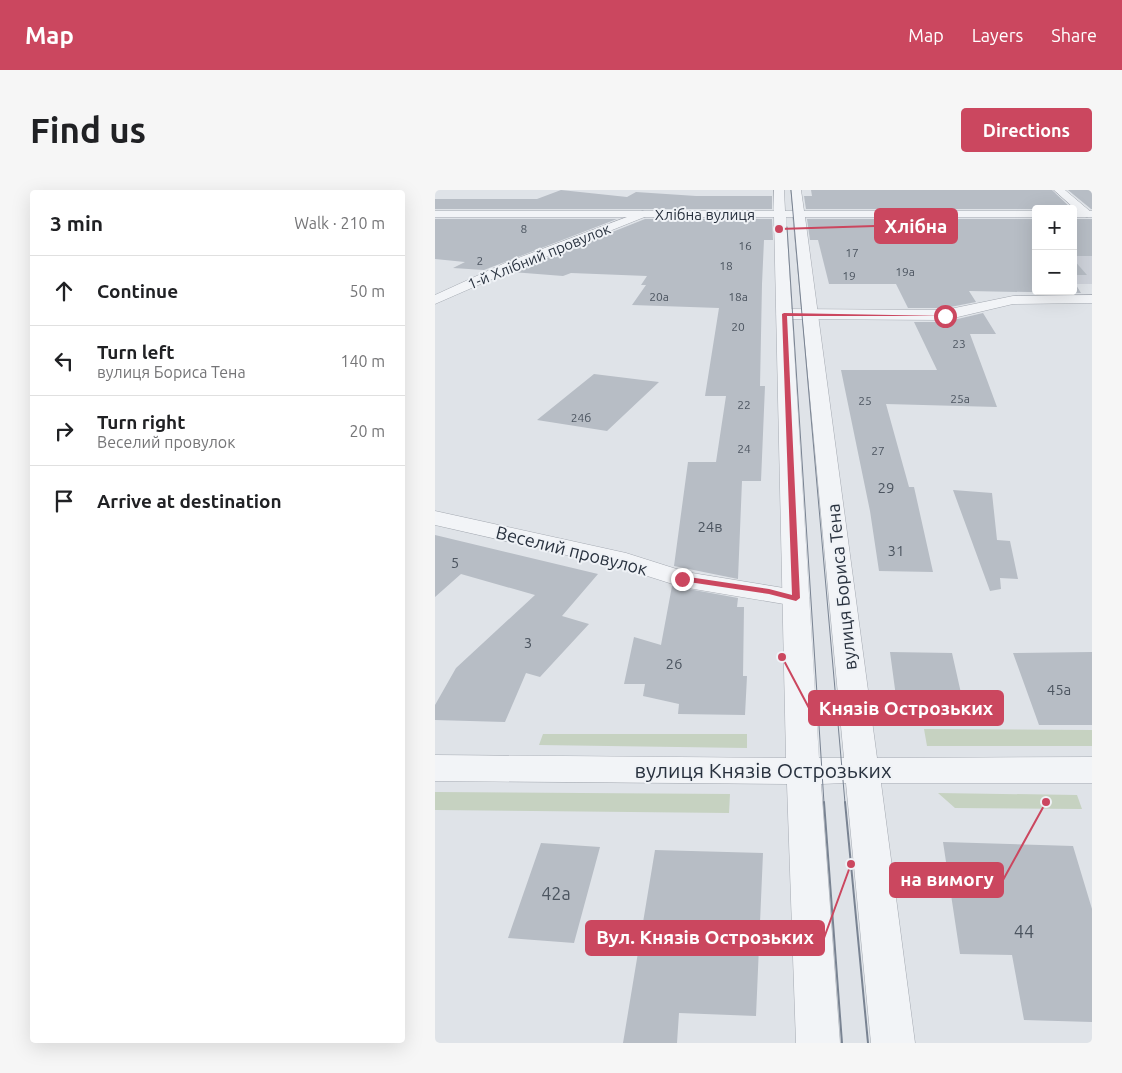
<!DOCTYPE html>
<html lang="en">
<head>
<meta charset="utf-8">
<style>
	body { margin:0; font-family:Ubuntu,sans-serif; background:#f6f6f6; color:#202124 }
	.controls { position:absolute; right:15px; top:15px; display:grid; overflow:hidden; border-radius:5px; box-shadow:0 5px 20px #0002 }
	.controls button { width:45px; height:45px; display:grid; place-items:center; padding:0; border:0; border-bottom:1px solid #e0e0e0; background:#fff; color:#202124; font:25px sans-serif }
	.stop { position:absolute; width:15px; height:15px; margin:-11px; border:4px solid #cb475f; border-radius:50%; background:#fff }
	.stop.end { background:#cb475f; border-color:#fff; box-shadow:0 1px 5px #0008 }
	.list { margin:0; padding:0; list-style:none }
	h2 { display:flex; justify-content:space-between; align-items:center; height:65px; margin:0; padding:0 20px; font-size:21px }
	h2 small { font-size:16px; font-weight:400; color:#757577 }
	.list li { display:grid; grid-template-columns:32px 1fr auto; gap:15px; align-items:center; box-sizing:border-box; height:70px; padding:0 20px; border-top:1px solid #e0e0e0 }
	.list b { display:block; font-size:19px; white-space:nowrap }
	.list p { margin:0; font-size:16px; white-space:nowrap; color:#757577 }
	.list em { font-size:16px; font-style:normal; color:#757577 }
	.icon { flex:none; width:28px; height:28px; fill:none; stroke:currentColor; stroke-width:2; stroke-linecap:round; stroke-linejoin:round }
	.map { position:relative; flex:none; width:657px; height:853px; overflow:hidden; border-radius:5px }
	header { display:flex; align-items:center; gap:30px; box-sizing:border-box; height:70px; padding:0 25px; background:#cb475f; color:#fff }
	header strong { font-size:24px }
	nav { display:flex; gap:28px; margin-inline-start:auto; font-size:18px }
	.intro { display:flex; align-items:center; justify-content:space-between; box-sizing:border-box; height:120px; padding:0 30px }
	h1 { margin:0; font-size:35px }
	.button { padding:12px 22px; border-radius:5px; background:#cb475f; color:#fff; font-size:18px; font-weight:700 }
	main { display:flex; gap:30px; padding:0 30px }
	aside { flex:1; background:#fff; border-radius:5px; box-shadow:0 5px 20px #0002 }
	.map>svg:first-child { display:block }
	.built { fill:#ced2da }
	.green { fill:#c6d2c1 }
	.building { fill:#b7bdc5 }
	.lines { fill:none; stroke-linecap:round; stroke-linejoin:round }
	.minor-casing { stroke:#a5aab2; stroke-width:1 }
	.tertiary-casing { stroke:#a5aab2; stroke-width:1 }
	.minor { fill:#f2f4f7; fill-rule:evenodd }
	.tertiary { fill:#f2f4f7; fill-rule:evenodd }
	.tram-far1 { stroke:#798392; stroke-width:1 }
	.tram { stroke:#798392; stroke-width:2 }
	.route { fill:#cb475f }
	.labels { text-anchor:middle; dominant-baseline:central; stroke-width:4; stroke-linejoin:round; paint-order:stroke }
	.far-number-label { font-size:12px; fill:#4c5560 }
	.far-street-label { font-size:15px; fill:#29323f; stroke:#eff2f6 }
	.number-label { font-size:15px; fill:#4c5560 }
	.street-label { font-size:18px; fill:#29323f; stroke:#eff2f6 }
	.near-number-label { font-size:18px; fill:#4c5560 }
	.near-street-label { font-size:21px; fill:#29323f; stroke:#eff2f6 }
	.leader { fill:none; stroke:#cb475f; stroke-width:2 }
	.callout-dot { fill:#cb475f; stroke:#eff2f6; stroke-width:2 }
	.callout { fill:#cb475f; stroke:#cb475f; stroke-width:2 }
	.callout-label { font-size:19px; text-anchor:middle; font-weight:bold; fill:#fff }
</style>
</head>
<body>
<header>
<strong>Map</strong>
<nav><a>Map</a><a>Layers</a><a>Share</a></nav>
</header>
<div class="intro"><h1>Find us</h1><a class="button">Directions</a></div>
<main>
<aside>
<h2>3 min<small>Walk · 210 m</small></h2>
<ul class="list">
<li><svg class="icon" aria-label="ahead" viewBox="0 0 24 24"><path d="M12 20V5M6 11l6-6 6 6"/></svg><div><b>Continue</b></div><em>50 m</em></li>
<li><svg class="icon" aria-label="left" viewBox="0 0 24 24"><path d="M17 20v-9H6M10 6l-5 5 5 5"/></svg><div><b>Turn left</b><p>вулиця Бориса Тена</p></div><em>140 m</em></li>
<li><svg class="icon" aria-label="right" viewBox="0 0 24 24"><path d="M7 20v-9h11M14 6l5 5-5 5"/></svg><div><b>Turn right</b><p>Веселий провулок</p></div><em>20 m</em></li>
<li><svg class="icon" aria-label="arrive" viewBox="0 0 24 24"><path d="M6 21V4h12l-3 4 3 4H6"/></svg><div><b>Arrive at destination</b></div></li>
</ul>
</aside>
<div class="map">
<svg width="657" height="853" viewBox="0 0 657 853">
	<rect width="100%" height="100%" fill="#dfe3e8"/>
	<path class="built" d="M638 53H657V94H638Z"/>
	<path class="green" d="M489 539 657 540V556H492Z
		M108 544H312V558L104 555Z
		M0 602 295 604 294 623 0 620Z
		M503 603 642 605 647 619 520 618Z"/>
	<path class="building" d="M126 0 192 7 201 2 261 6H337V19H0V9H102Z
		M376 0H617L637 19H371L369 6H377Z
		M633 0H657V19H656Z
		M0 29H182L49 80 18 78 30 72 0 69Z
		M210 29H337L338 50H329L327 94 325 196H330L326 291H307L303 389 239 376 253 272H281L291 206H270L284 118 197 115 211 95H206L212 86 136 83 128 86 77 82Z
		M372 29H601V101H638V90L646 103 534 101 541 112 510 118H473L461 94H394L383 50H375Z
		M638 29H657V66H638Z
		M638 69 652 85H638Z
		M548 123 561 144H535L562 217 451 214 474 297H479L498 382 444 381 435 321 406 180H502L479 132H510Z
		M159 184 224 192 172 241 102 230Z
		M518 300 557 303 562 350 575 351 583 389 565 388 566 399 555 401Z
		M0 345 163 384 127 426 154 434 105 487 91 483 70 532 0 530V515L21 478 100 405 26 384 0 407Z
		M237 396 303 408 302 417H309L308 486H312L310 525 243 524 244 514 208 506 210 494H189L199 447 226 455Z
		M455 462 517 463 532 530 464 529Z
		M657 462V535H604L578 463Z
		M508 652 638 656 657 719V832L589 830 577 765 525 764Z
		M106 653 165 657 139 753 73 748Z
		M220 660 328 663 321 826 244 823 242 853H188Z"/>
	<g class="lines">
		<g class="minor-casing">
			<path id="minor" d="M619 0H630L656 22 657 25 652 27 648 26Z
				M208 21 214 24 212 26 80 79 0 114V105L70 73Z
				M657 105V113L578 114 510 130 349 129 344 127 341 124 344 121 349 119 510 120 578 106Z
				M0 321 191 363 251 382 361 400 370 402 374 408 370 414 361 416 247 397 184 377 0 335Z"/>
		</g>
		<g class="tertiary-casing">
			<path id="tertiary" d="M339 0H349L350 21H358L356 0H366L369 21H601V27H370L442 568 657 567V593H446L480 853H436L411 593 386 594 405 853H361L352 594 0 591V565L351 568 339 27H0V21H339ZM351 27H358L409 568H384Z
				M638 21H657V27H638Z"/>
		</g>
		<use href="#minor" class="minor"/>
		<use href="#tertiary" class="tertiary"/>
		<path class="tram-far1" d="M356 0 410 613
			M352 37 389 613"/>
		<path class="tram" d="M389 612 407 853
			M410 612 433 853"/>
	</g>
	<path class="route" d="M349 123 512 126H352L365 408 361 411 334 404 247 391 243 389 247 386 334 399 357 405 347 124Z"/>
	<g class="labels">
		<g class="far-number-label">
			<text x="89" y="38">8</text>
			<text x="310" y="55">16</text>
			<text x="417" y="62">17</text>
			<text x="45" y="70">2</text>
			<text x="291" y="75">18</text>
			<text x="470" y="81">19а</text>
			<text x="414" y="85">19</text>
			<text x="224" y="106">20а</text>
			<text x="303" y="106">18а</text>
			<text x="303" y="136">20</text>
			<text x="524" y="153">23</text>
			<text x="525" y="208">25а</text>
			<text x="430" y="210">25</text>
			<text x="309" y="214">22</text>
			<text x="146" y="227">24б</text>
			<text x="309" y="258">24</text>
			<text x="443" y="260">27</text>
		</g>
		<g class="far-street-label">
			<text x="270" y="24">Хлібна вулиця</text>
			<text transform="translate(104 66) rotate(-22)">1-й Хлібний провулок</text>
		</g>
		<g class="number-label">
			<text x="451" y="297">29</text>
			<text x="275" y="336">24в</text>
			<text x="461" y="360">31</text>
			<text x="20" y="372">5</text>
			<text x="93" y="452">3</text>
			<text x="239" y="473">26</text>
			<text x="624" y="499">45а</text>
		</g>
		<g class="street-label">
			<text transform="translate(137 360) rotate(14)">Веселий провулок</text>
			<text transform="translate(406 397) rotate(-96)">вулиця Бориса Тена</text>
		</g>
		<g class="near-number-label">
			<text x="121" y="703">42а</text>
			<text x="589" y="741">44</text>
		</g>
		<g class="near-street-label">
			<text x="328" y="580">вулиця Князів Острозьких</text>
		</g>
	</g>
	<path class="leader" d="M344 39L440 36M347 467L374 518M611 612L568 690M416 674L389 748"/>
	<g class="callout-dot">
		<circle cx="344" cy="39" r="5"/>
		<circle cx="347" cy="467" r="5"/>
		<circle cx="611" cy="612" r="5"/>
		<circle cx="416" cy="674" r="5"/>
	</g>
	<g class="callout">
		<rect x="440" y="19" width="82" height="34" rx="5"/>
		<rect x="374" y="501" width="194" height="34" rx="5"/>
		<rect x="455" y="673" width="113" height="34" rx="5"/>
		<rect x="151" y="731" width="238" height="34" rx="5"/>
	</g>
	<g class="callout-label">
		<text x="481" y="43">Хлібна</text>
		<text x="471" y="525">Князів Острозьких</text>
		<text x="512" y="696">на вимогу</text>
		<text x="270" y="754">Вул. Князів Острозьких</text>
	</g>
</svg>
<div class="controls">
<button>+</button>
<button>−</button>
</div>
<div class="stop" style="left:510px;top:126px"></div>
<div class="stop end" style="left:247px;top:389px"></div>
</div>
</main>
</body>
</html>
